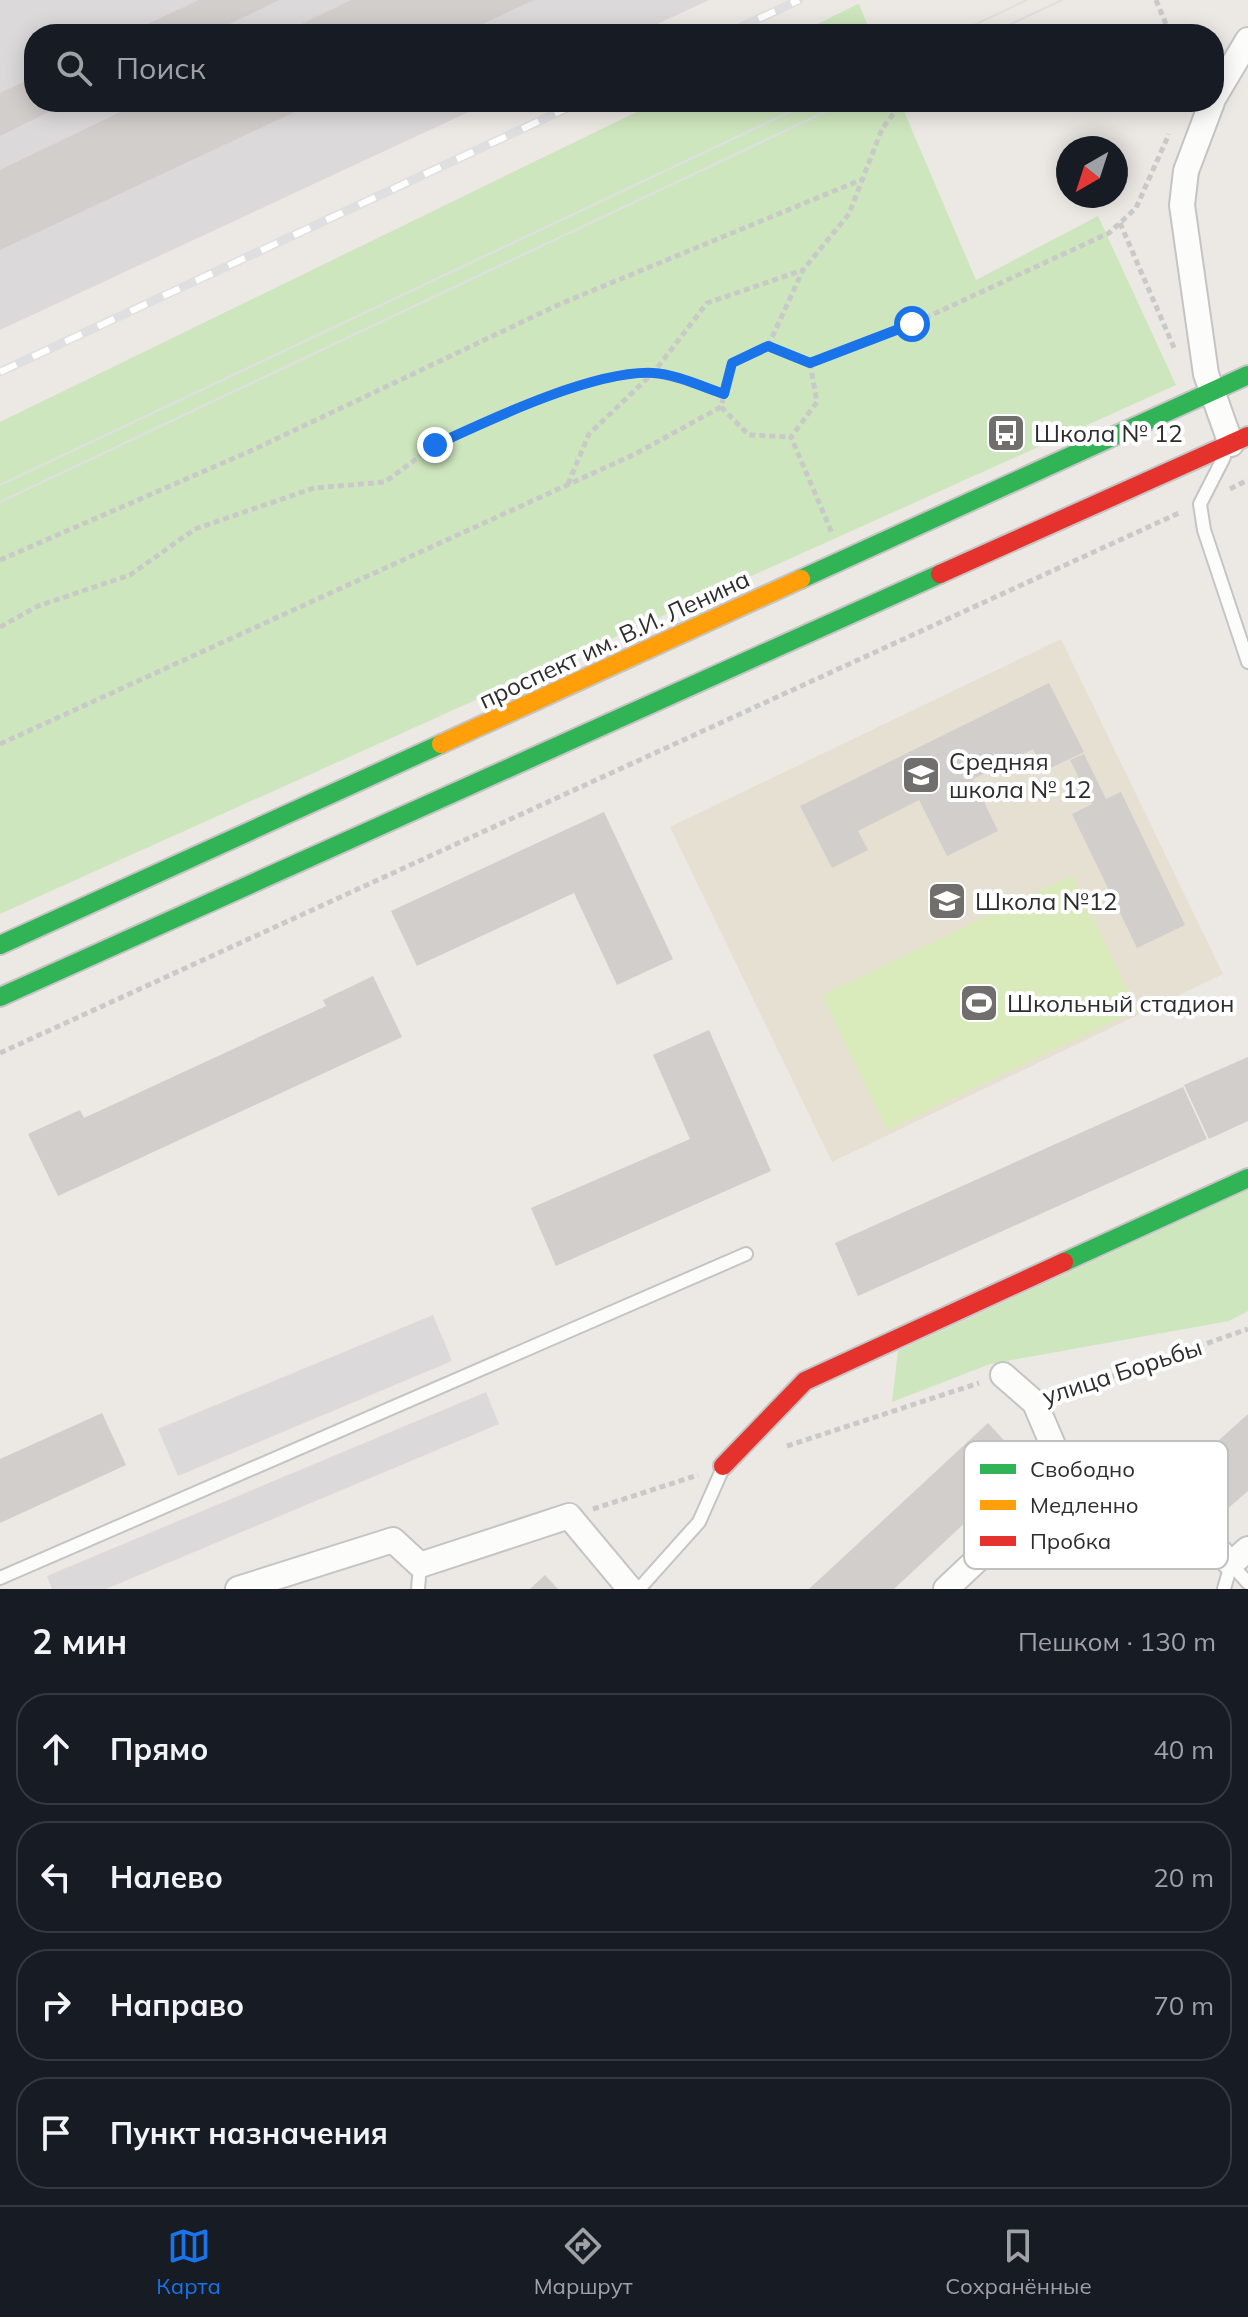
<!DOCTYPE html>
<html lang="ru">
<head>
<meta charset="utf-8">
<style>
	body { margin:0; font-family:Mulish,sans-serif; background:#242831; color:#f1f3f6 }
	.compass { position:absolute; left:1056px; top:136px; width:72px; height:72px; border-radius:50%; background:#171b24; box-shadow:0 4px 20px #0003; rotate:219deg }
	.stop { position:absolute; width:24px; height:24px; margin:-18px; border:6px solid #1a73e8; border-radius:50%; background:#fff }
	.stop.end { background:#1a73e8; border-color:#fff; box-shadow:0 2px 8px #0008 }
	.list { margin:0; padding:0; list-style:none }
	h2 { display:flex; justify-content:space-between; align-items:center; height:104px; margin:0; padding:0 32px; font-size:34px }
	h2 small { font-size:26px; font-weight:400; color:#9ea1a6 }
	.list li { display:grid; grid-template-columns:52px 1fr auto; gap:24px; align-items:center; box-sizing:border-box; height:112px; margin:0 16px 16px; padding:0 16px; border:2px solid #363941; border-radius:32px }
	.list b { display:block; font-size:30px; white-space:nowrap }
	.list em { font-size:26px; font-style:normal; color:#9ea1a6 }
	.icon { flex:none; width:44px; height:44px; fill:none; stroke:currentColor; stroke-width:2; stroke-linecap:round; stroke-linejoin:round }
	.map { position:relative; flex:none; width:1248px; height:1589px; overflow:hidden }
	.search { position:absolute; background:#171b24; box-shadow:0 4px 20px #0003; left:24px; right:24px; top:24px; height:88px; display:flex; align-items:center; gap:20px; box-sizing:border-box; padding:0 28px; border-radius:32px; color:#9ea1a6; font-size:30px }
	.sheet { height:616px; background:#171b24 }
	nav { display:flex; justify-content:space-around; align-items:center; box-sizing:border-box; height:112px; border-top:2px solid #363941; background:#171b24; font-size:22px; color:#9ea1a6 }
	nav a { display:grid; justify-items:center; gap:4px }
	nav .on { color:#1a73e8 }
	.map>svg:first-child { display:block }
	.industrial { fill:#dcd9db }
	.education { fill:#e6e0d3 }
	.green { fill:#cee6be }
	.pitch { fill:#d9eabb }
	.building { fill:#d1cecb }
	.lines { fill:none; stroke-linecap:round; stroke-linejoin:round }
	.lane-casing { stroke:#c5c4c5; stroke-width:16 }
	.street-casing { stroke:#c5c4c5; stroke-width:28 }
	.fast-casing { stroke:#c5c4c5; stroke-width:22 }
	.slow-casing { stroke:#c5c4c5; stroke-width:22 }
	.jam-casing { stroke:#c5c4c5; stroke-width:22 }
	.path { stroke:#c9c9c8; stroke-width:5; stroke-dasharray:6 4; stroke-linecap:butt }
	.lane { stroke:#fcfcfb; stroke-width:12 }
	.street { stroke:#fcfcfb; stroke-width:24 }
	.fast { stroke:#30b455; stroke-width:18 }
	.slow { stroke:#ff9f0a; stroke-width:18 }
	.jam { stroke:#e5322d; stroke-width:18 }
	.tram { stroke:#dfdfe1; stroke-width:2 }
	.rail-casing { stroke:#dfdfe1; stroke-width:9 }
	.rail { stroke:#fff; stroke-width:6; stroke-dasharray:18; stroke-linecap:butt }
	.route { stroke:#1a73e8; stroke-width:10 }
	.labels { text-anchor:middle; dominant-baseline:central; stroke-width:8; stroke-linejoin:round; paint-order:stroke }
	.poi-label { font-size:24px; fill:#2e2e2e; stroke:#fff; text-anchor:start }
	.street-label { font-size:24px; fill:#2e2e2e; stroke:#fff }
	.key { fill:#fff; stroke:#c0c0c0; stroke-width:2 }
	.key-label { font-size:22px; fill:#2e2e2e }
</style>
</head>
<body>
<div class="map">
<svg width="1248" height="1589" viewBox="0 0 1248 1589">
	<rect width="100%" height="100%" fill="#ece8e4"/>
	<path class="industrial" d="M0 0H709L636 34H34V102H490L0 330Z
		M433 1315 452 1361 178 1476 158 1429Z
		M486 1392 499 1424 106 1589H52L47 1576Z"/>
	<path class="education" d="M1061 639 1223 974 832 1162 670 827Z"/>
	<path class="green" d="M859 4 871 34H797L858 4Z
		M657 102H900L976 280 1098 216 1176 385 0 914V422Z
		M1248 1190V1311L1229 1321 990 1364 892 1402 898 1351Z"/>
	<path class="pitch" d="M1072 875 1137 1010 887 1130 822 995Z"/>
	<path class="building" d="M199 0H279L209 34H126Z
		M351 0H534L461 34H281Z
		M34 77V102H69L0 136V93Z
		M141 102H316L0 250V170Z
		M1049 683 1084 752 1044 771 1033 749 973 779 998 831 947 856 919 800 858 831 868 850 832 868 800 806Z
		M1084 754 1106 799 1121 792 1185 925 1137 948 1072 814 1092 804 1070 760Z
		M604 812 673 959 617 985 574 893 417 966 391 911Z
		M373 976 402 1037 58 1196 28 1134 80 1110 84 1118 326 1006 323 1000Z
		M709 1030 771 1171 556 1266 531 1208 690 1139 653 1055Z
		M1248 1057V1121L1209 1139 1184 1085Z
		M1183 1087 1207 1139 858 1296 835 1243Z
		M102 1413 126 1465 0 1523V1459Z
		M1248 1414V1491L1225 1511 1187 1469Z
		M988 1423 1027 1465 894 1589H809Z
		M545 1575 558 1589H530Z"/>
	<g class="lines">
		<g class="lane-casing">
			<path id="lane" d="M1224 457 1200 504 1204 530 1248 662
				M1231 1564 1248 1583
				M0 1578 746 1254
				M418 1589 420 1565
				M639 1589 699 1522 723 1468
				M1224 1589 1231 1564"/>
		</g>
		<g class="street-casing">
			<path id="street" d="M1214 97 1248 40
				M1212 102 1186 171 1182 205 1206 374 1231 444
				M1174 1502 1231 1564 1248 1549
				M238 1589 393 1540 420 1565 569 1516 630 1589
				M946 1589 1066 1476 1035 1403 1003 1375"/>
		</g>
		<g class="fast-casing">
			<path id="fast" d="M801 579 1248 375
				M0 945 441 744
				M0 997 940 574
				M1064 1262 1248 1178"/>
		</g>
		<g class="slow-casing">
			<path id="slow" d="M441 744 801 579"/>
		</g>
		<g class="jam-casing">
			<path id="jam" d="M940 574 1248 436
				M723 1466 805 1381 1064 1262"/>
		</g>
		<path class="path" d="M1156 0 1170 34
			M1120 223 1175 350
			M768 346 803 270 849 214 882 129 902 102
			M810 363 817 402 791 437 832 533
			M721 407 749 435 791 437
			M568 484 589 434 654 372 707 303 803 270
			M1230 489 1248 480
			M0 560 255 449 560 304 863 179
			M0 627 38 606 130 575 195 529 314 488 385 482 435 445 500 414 606 378 654 372 724 394
			M0 744 635 454 721 407 732 363 768 346 810 363 912 324 1109 233 1136 208 1169 134
			M0 1053 1181 512
			M1056 1396 1248 1329
			M787 1446 979 1383
			M593 1509 698 1475"/>
		<use href="#lane" class="lane"/>
		<use href="#street" class="street"/>
		<use href="#fast" class="fast"/>
		<use href="#slow" class="slow"/>
		<use href="#jam" class="jam"/>
		<path class="tram" d="M955 34 1027 0
			M990 34 1062 0
			M0 485 811 102
			M0 502 846 102"/>
		<g class="rail-casing">
			<path id="rail" d="M726 34 799 0
				M0 372 580 102"/>
		</g>
		<use href="#rail" class="rail"/>
	</g>
	<g class="lines">
		<path class="route" d="M435 445C489 420 594 370 653 373 675 374 703 387 724 394L732 363 768 346 810 363 912 324"/>
	</g>
	<defs>
		<g id="bus-square" transform="scale(2)"><rect x="-9" y="-9" width="18" height="18" rx="4" fill="#706f6e" stroke="#fff"/><path d="M-5-6H5V4H4V6H2V4H-2V6H-4V4H-5ZM-3.5-4V0h7V-4ZM-3.5 1.2v1.5H-2V1.2ZM2 1.2v1.5H3.5V1.2Z" fill="#fff"/></g>
		<g id="school-square" transform="scale(2)"><rect x="-9" y="-9" width="18" height="18" rx="4" fill="#706f6e" stroke="#fff"/><path d="M0-5L7-2L0 1L-7-2ZM-4 1L0 2.5L4 1V4Q0 6-4 4Z" fill="#fff"/></g>
		<g id="stadium-square" transform="scale(2)"><rect x="-9" y="-9" width="18" height="18" rx="4" fill="#706f6e" stroke="#fff"/><path d="M0-5a6.5 5 0 1 0 0 10a6.5 5 0 1 0 0-10ZM-3.5-1.8h7v3.6h-7Z" fill="#fff"/></g>
	</defs>
	<g fill-rule="evenodd">
		<use href="#bus-square" x="1006" y="433"/>
		<use href="#school-square" x="921" y="775"/>
		<use href="#school-square" x="947" y="901"/>
		<use href="#stadium-square" x="979" y="1003"/>
	</g>
	<g class="labels">
		<g class="poi-label">
			<text x="1034" y="433">Школа № 12</text>
			<text x="949" y="761">Средняя<tspan x="949" dy="28">школа № 12</tspan></text>
			<text x="975" y="901">Школа №12</text>
			<text x="1007" y="1003">Школьный стадион</text>
		</g>
		<g class="street-label">
			<text transform="translate(614 639) rotate(-25)">проспект им. В.И. Ленина</text>
			<text transform="translate(1122 1371) rotate(-18)">улица Борьбы</text>
		</g>
	</g>
	<rect x="964" y="1441" width="264" height="128" rx="12" class="key"/>
	<rect x="980" y="1464" width="36" height="10" fill="#30b455"/>
	<rect x="980" y="1500" width="36" height="10" fill="#ff9f0a"/>
	<rect x="980" y="1536" width="36" height="10" fill="#e5322d"/>
	<g class="key-label">
		<text x="1030" y="1477">Свободно</text>
		<text x="1030" y="1513">Медленно</text>
		<text x="1030" y="1549">Пробка</text>
	</g>
</svg>
<svg class="compass" viewBox="-18 -18 36 36"><path d="M0-13l5 13h-10z" fill="#e53935"/><path d="M0 13l5-13h-10z" fill="#9ea1a6"/></svg>
<div class="stop" style="left:912px;top:324px"></div>
<div class="stop end" style="left:435px;top:445px"></div>
<div class="search"><svg class="icon" aria-label="search" viewBox="0 0 24 24"><circle cx="10" cy="10" r="6"/><path d="M15 15l6 6"/></svg>Поиск</div>
</div>
<section class="sheet">
<h2>2 мин<small>Пешком · 130 m</small></h2>
<ul class="list">
<li><svg class="icon" aria-label="ahead" viewBox="0 0 24 24"><path d="M12 20V5M6 11l6-6 6 6"/></svg><div><b>Прямо</b></div><em>40 m</em></li>
<li><svg class="icon" aria-label="left" viewBox="0 0 24 24"><path d="M17 20v-9H6M10 6l-5 5 5 5"/></svg><div><b>Налево</b></div><em>20 m</em></li>
<li><svg class="icon" aria-label="right" viewBox="0 0 24 24"><path d="M7 20v-9h11M14 6l5 5-5 5"/></svg><div><b>Направо</b></div><em>70 m</em></li>
<li><svg class="icon" aria-label="arrive" viewBox="0 0 24 24"><path d="M6 21V4h12l-3 4 3 4H6"/></svg><div><b>Пункт назначения</b></div></li>
</ul>
</section>
<nav>
<a class="on"><svg class="icon" aria-label="map" viewBox="0 0 24 24"><path d="M3 6l6-2 6 2 6-2v14l-6 2-6-2-6 2zM9 4v14M15 6v14"/></svg>Карта</a>
<a><svg class="icon" aria-label="directions" viewBox="0 0 24 24"><path d="M12 3l9 9-9 9-9-9zM9 14v-3h6M13 9l2 2-2 2"/></svg>Маршрут</a>
<a><svg class="icon" aria-label="saved" viewBox="0 0 24 24"><path d="M7 4h10v16l-5-4-5 4z"/></svg>Сохранённые</a>
</nav>
</body>
</html>
